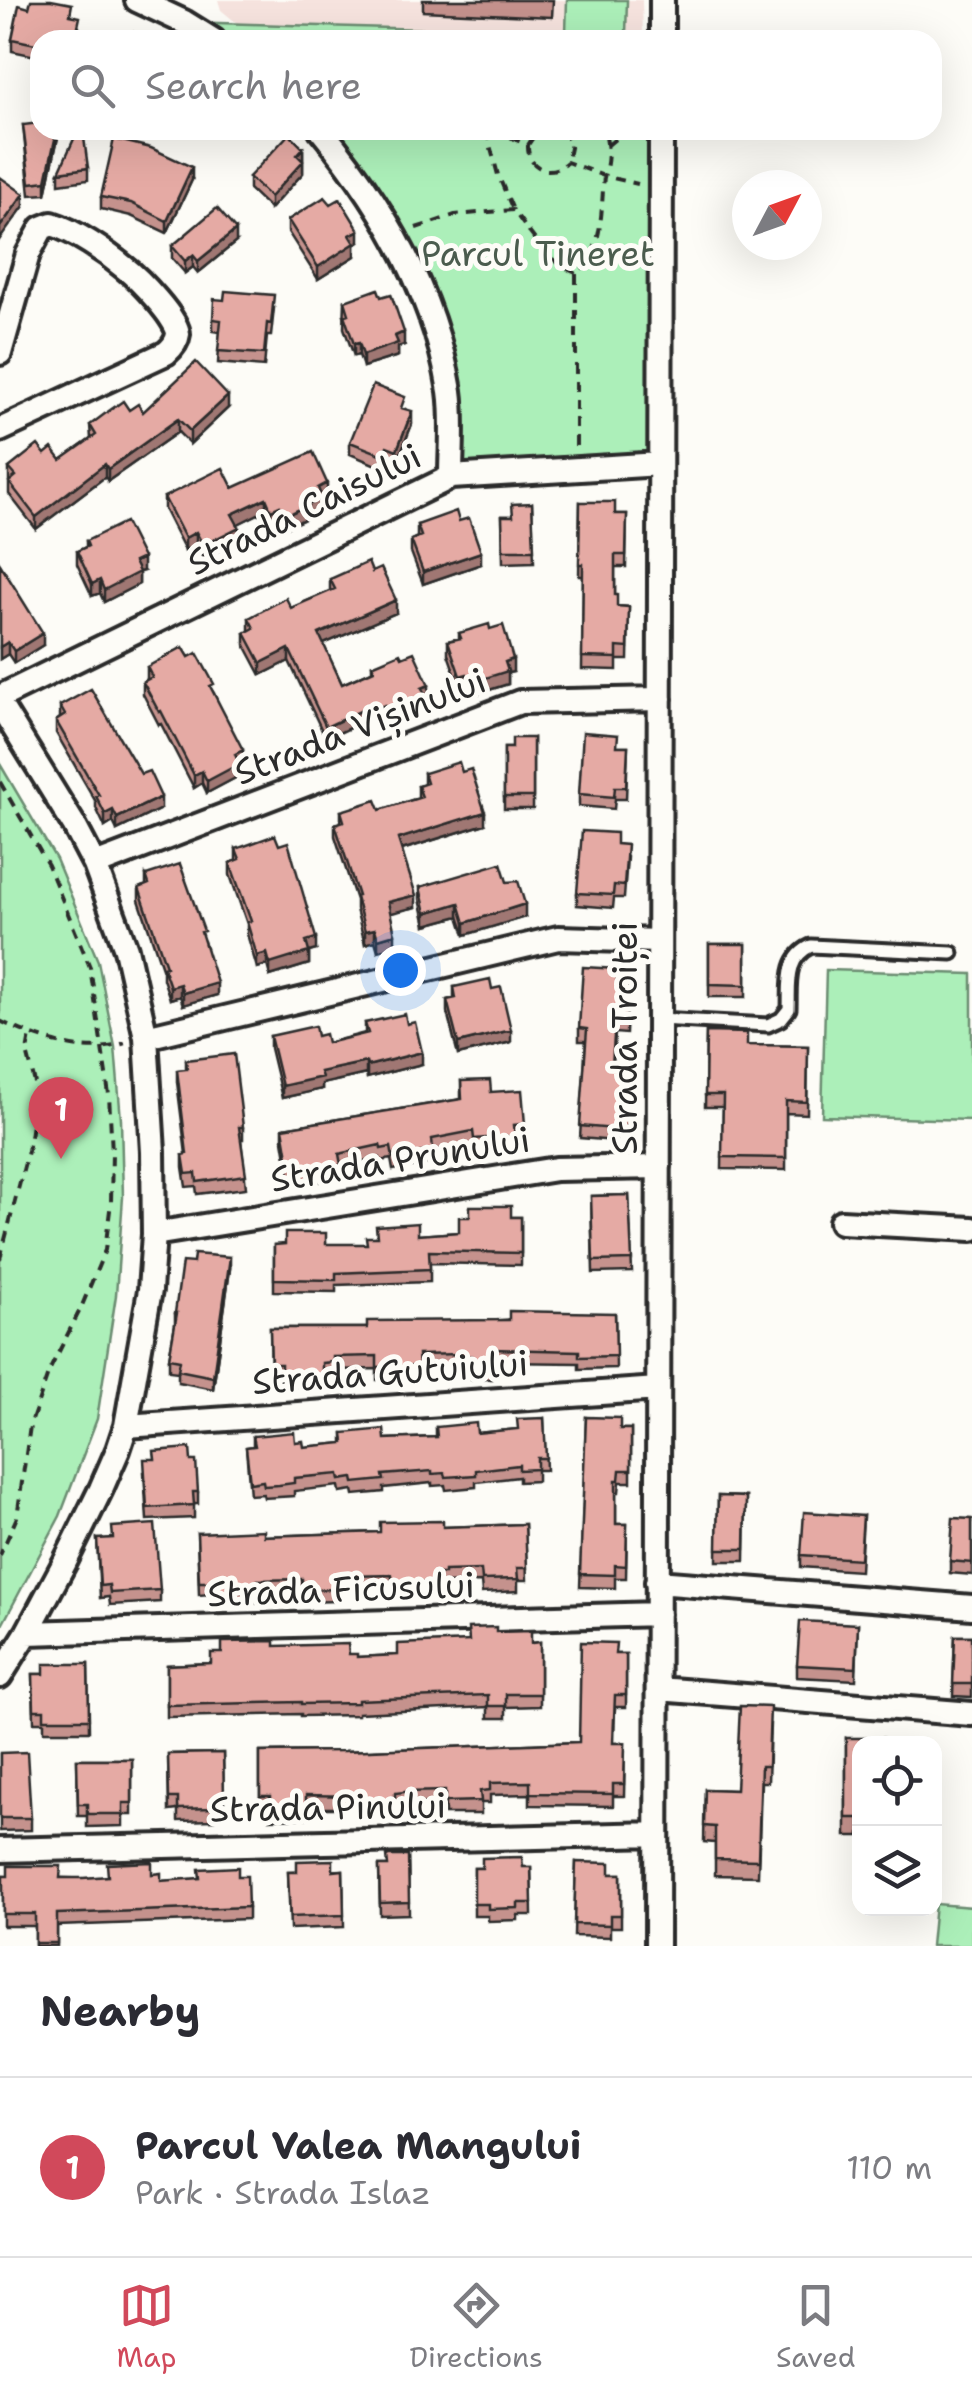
<!DOCTYPE html>
<html lang="en">
<head>
<meta charset="utf-8">
<style>
	body { margin:0; font-family:"Shantell Sans",sans-serif; background:#f7f7f7; color:#2b2b33 }
	.controls { position:absolute; right:30px; bottom:30px; display:grid; overflow:hidden; border-radius:20px; box-shadow:0 10px 40px #0002 }
	.controls button { width:90px; height:90px; display:grid; place-items:center; padding:0; border:0; border-bottom:2px solid #e1e1e2; background:#fff; color:#2b2b33; font:50px sans-serif }
	.compass { position:absolute; left:732px; top:170px; width:90px; height:90px; border-radius:50%; background:#fff; box-shadow:0 10px 40px #0002; rotate:49deg }
	.you { position:absolute; left:400px; top:970px; width:35px; height:35px; margin:-25px; border:8px solid #fff; border-radius:50%; background:#1a73e8; box-shadow:0 0 0 15px #1a73e833 }
	.badge { display:grid; place-items:center; width:65px; height:65px; border-radius:50%; background:#d1495b; color:#fff; font-size:32px; font-weight:700 }
	.pin { position:absolute; translate:-50% -82px; filter:drop-shadow(0 2px 5px #0008) }
	.pin::after { content:''; position:absolute; top:52px; width:35px; height:30px; background:inherit; clip-path:polygon(0 0,100% 0,50% 100%) }
	.list { margin:0; padding:0; list-style:none }
	h2 { display:flex; justify-content:space-between; align-items:center; height:130px; margin:0; padding:0 40px; font-size:42px }
	h2 small { font-size:32px; font-weight:400; color:#7c7c81 }
	.list li { display:grid; grid-template-columns:65px 1fr auto; gap:30px; align-items:center; box-sizing:border-box; height:180px; padding:0 40px; border-top:2px solid #e1e1e2 }
	.list b { display:block; font-size:38px; white-space:nowrap }
	.list p { margin:0; font-size:32px; white-space:nowrap; color:#7c7c81 }
	.list em { font-size:32px; font-style:normal; color:#7c7c81 }
	.icon { flex:none; width:55px; height:55px; fill:none; stroke:currentColor; stroke-width:2; stroke-linecap:round; stroke-linejoin:round }
	.map { position:relative; flex:none; width:972px; height:1946px; overflow:hidden }
	.search { position:absolute; background:#fff; box-shadow:0 10px 40px #0002; left:30px; right:30px; top:30px; height:110px; display:flex; align-items:center; gap:25px; box-sizing:border-box; padding:0 35px; border-radius:30px; color:#7c7c81; font-size:38px }
	.sheet { height:310px; background:#fff }
	nav { display:flex; justify-content:space-around; align-items:center; box-sizing:border-box; height:140px; border-top:2px solid #e1e1e2; background:#fff; font-size:28px; color:#7c7c81 }
	nav a { display:grid; justify-items:center; gap:5px }
	nav .on { color:#d1495b }
	.map>svg:first-child { display:block }
	.built { fill:#f6e3de }
	.green { fill:#acefb9; stroke:#6c8d72; stroke-width:2.5 }
	.lines { fill:none; stroke-linecap:round; stroke-linejoin:round }
	.service-casing { stroke:#2b2b2b; stroke-width:19 }
	.minor-casing { stroke:#2b2b2b; stroke-width:30 }
	.path { stroke:#2b2b2b; stroke-width:4; stroke-dasharray:10 8; stroke-linecap:butt }
	.service { stroke:#fdfcf7; stroke-width:11 }
	.minor { stroke:#fdfcf7; stroke-width:22 }
	.wall { fill:#c5928d; stroke:#2b2b2b; stroke-width:2.5 }
	.shaded-wall { fill:#a07773; stroke:#2b2b2b; stroke-width:2.5 }
	.building { fill:#e5aaa4; stroke:#2b2b2b; stroke-width:2.5 }
	.labels { text-anchor:middle; dominant-baseline:central; stroke-width:10; stroke-linejoin:round; paint-order:stroke }
	.park-label { font-size:35px; fill:#4b5c4e; stroke:#fdfcf7 }
	.street-label { font-size:35px; fill:#2b2b2b; stroke:#fdfcf7 }
</style>
</head>
<body>
<div class="map">
<svg width="972" height="1946" viewBox="0 0 972 1946">
	<rect width="100%" height="100%" fill="#fdfcf7"/>
	<filter id="ink" filterUnits="userSpaceOnUse"><feTurbulence type="fractalNoise" baseFrequency=".01" numOctaves="2"/><feDisplacementMap in="SourceGraphic" scale="20" xChannelSelector="R" yChannelSelector="G"/><feConvolveMatrix kernelMatrix="1 2 1 2 8 2 1 2 1" color-interpolation-filters="sRGB"/></filter>
	<g filter="url(#ink)">
		<path class="built" d="M218 0H642L643 35 238 24 221 10Z"/>
		<path class="green" d="M567 0H627L626 34 662 35V40H213L184 22 566 33Z
			M321 130H661L660 464 451 477 432 319Z
			M0 764 56 859 98 961 115 1047 121 1120 123 1197 116 1295 97 1419 60 1516 0 1629Z
			M826 970 972 974V1120L822 1116Z
			M935 1904 972 1907V1946H931Z"/>
		<g class="lines">
			<g class="service-casing">
				<path id="service" d="M659 1019 768 1025 781 1019 789 1009C790 984 785 958 811 946L952 953"/>
			</g>
			<g class="minor-casing">
				<path id="minor" d="M137 0 184 22 213 40
					M662 40V0
					M321 130C384 206 434 292 450 391 454 419 451 449 451 477
					M0 353 28 254 42 228 52 224C75 231 106 252 125 268 138 278 178 319 178 334 177 342 172 348 166 353L0 430
					M0 697 451 477 660 464
					M0 705 74 825 95 865 126 949 146 1037 153 1152 154 1234 150 1290 126 1426 118 1450 101 1489 65 1562 27 1633 0 1676
					M95 865 520 702 660 699
					M146 1037 558 938 659 941
					M841 1222 972 1229
					M154 1234 556 1169 659 1167
					M126 1426 658 1389
					M657 1582 972 1607
					M27 1633 658 1614
					M658 1689 972 1714
					M0 1850 657 1834
					M657 1946 661 130"/>
			</g>
			<path class="path" d="M486 130 498 175 513 210
				M494 130 528 145C527 169 550 178 567 162L604 176 638 184
				M563 130 571 143 567 162
				M528 145 538 130
				M608 145 614 140 618 130
				M416 228 455 215 513 210C530 233 548 262 576 273
				M576 446V273C604 255 601 206 604 176 609 160 609 146 604 130
				M0 782 48 865 90 967 109 1095 112 1153 111 1202 105 1250 81 1308 49 1371 30 1426 17 1517 0 1555
				M0 1021C36 1038 85 1057 125 1043
				M0 1259 28 1151 33 1117 36 1087 27 1052 30 1035"/>
			<use href="#service" class="service"/>
			<use href="#minor" class="minor"/>
		</g>
		<path class="wall" d="M423 0H553L552 17 423 11Z
			M72 15 80 29 40 40V57L12 51V39Z
			M23 125 58 130V137L46 194 30 195Z
			M303 148V173L270 209 249 189V177Z
			M88 168V180L59 184V172Z
			M192 180 167 233 131 216 101 209V197Z
			M288 220 359 242 355 245V256L318 279 288 232Z
			M236 242 198 273 193 267 185 273 172 258V246Z
			M345 301 404 345 398 347V356L363 367 359 355 354 356 344 328Z
			M274 308 271 336H267L264 367 218 363 220 332 213 331V319Z
			M228 408 190 444 178 432 108 481 105 477 36 529 9 494V468L45 454 61 460 91 439 90 425 129 410 143 412Z
			M405 409 412 424 397 462 387 458 383 468 350 454V442Z
			M233 488 327 496 322 498V511L285 528 280 518 271 522 266 510 237 524 239 540 203 558 196 545 185 550 164 509V497Z
			M580 502 615 514H627L626 567H615V595L617 606 629 607 628 660H617V670L582 669 583 576H579Z
			M532 503 534 562 503 563 502 516H512Z
			M459 521 481 564 423 584 411 552V540L417 537V525Z
			M86 541 143 571 139 572V584L104 602 100 593 92 596 77 564V551L86 547Z
			M0 564 43 645 14 663 8 654 0 659Z
			M372 572 396 613 323 644 342 684 372 671V665L429 697 426 698V709L389 726 385 717 377 721 375 716 326 739 289 661 261 675 245 645V633L249 631V618L291 608 330 591V579Z
			M490 629 513 672 508 673V684L470 696 467 686 460 688 448 654V641L459 638V633Z
			M189 657 214 693 243 763 239 764V776L207 793 202 783 194 788 161 724 159 725 143 694V682L147 679V667Z
			M60 706 161 809 117 830 113 822 105 827 96 808V802L56 733V721L60 718Z
			M533 738V809H504V748H512Z
			M617 746H628L626 799H615L614 809 579 806V794Z
			M424 773 485 824 402 850 416 907 390 913 395 946 378 951 375 941 365 944 356 909V900L335 836V824L341 822V811L380 810 418 798V786L424 784Z
			M616 844 627 857 624 898H614L613 908 577 905V893Z
			M236 849 316 950 309 952V964L270 976 267 965 257 968 247 934V924L230 875V863L236 861Z
			M146 875 204 941 217 995 183 1005 180 996 170 999 163 979V971L139 900V888L146 885Z
			M507 882 525 917 465 935 459 916 426 925 420 899V887Z
			M709 944H746V997H709Z
			M617 980 628 981 626 1034 615 1033 613 1066 618 1077 629 1078 627 1132 616 1131 615 1141 580 1138 586 1041H579V1028Z
			M454 987 492 989 511 1042 458 1055 447 1012V1000L454 998Z
			M365 1023 407 1024 422 1064 367 1078 366 1074 322 1084V1089L282 1098 270 1048V1036H317L327 1043 365 1033Z
			M706 1032 747 1045 808 1046 807 1114 786 1113V1170L722 1169 723 1107H705Z
			M186 1060 243 1127V1139H241L246 1188 197 1194 196 1186 186 1187 183 1167V1155L186 1154 177 1082V1070L186 1069Z
			M461 1081 491 1092 525 1124V1136L515 1137V1148L474 1152 473 1144 433 1151V1163L393 1170 391 1159 381 1161 380 1158 341 1165V1177L301 1185 299 1174 289 1176 283 1140V1128L461 1099Z
			M629 1195 632 1272 593 1273 591 1196Z
			M511 1217H521V1265L430 1263V1282L336 1285V1292L274 1291V1245L367 1244 418 1235 459 1232Z
			M230 1269 213 1389 178 1382V1372L169 1371V1358L175 1324V1313Z
			M615 1313 616 1368 579 1369V1363L492 1362V1379H471V1368H461V1366L419 1367V1379L377 1380V1369L333 1370V1375H322V1386L281 1387V1376H271L270 1328H367Z
			M586 1417 620 1429H631V1482H620L619 1492H616V1524H627L626 1578H615V1588L580 1587Z
			M544 1418 546 1470H537V1481L519 1482V1477L476 1482V1487L446 1490 445 1485 432 1486V1483L384 1488V1492L354 1495 353 1490 340 1492 339 1486 294 1491V1496L264 1498 263 1494 250 1495 246 1447 253 1446V1436L295 1442 304 1447 343 1443V1433L385 1439 436 1437V1427L477 1433 518 1429Z
			M191 1461 198 1492V1504H194V1518L147 1520 144 1472Z
			M718 1496 746 1497 745 1561H717Z
			M863 1516 860 1571 801 1567V1555Z
			M972 1519V1575L950 1573V1561Z
			M525 1524 527 1580H518V1591L482 1593 481 1582 444 1583V1586H438V1595L392 1596V1587L347 1588 338 1590V1601L302 1602V1592H259V1603L211 1605 210 1594 199 1595 197 1533 264 1536 380 1532 443 1527Z
			M97 1539 160 1590V1602L110 1605 109 1597 100 1598Z
			M858 1624 856 1680 797 1677V1665Z
			M496 1632 531 1643 540 1642V1706L506 1707V1718H488V1707L358 1713V1715L301 1716V1714L167 1717V1665L211 1663 222 1653 275 1646 357 1657 398 1655 468 1641Z
			M955 1636H972V1697L953 1696Z
			M615 1654H626V1707H615L614 1743H625L624 1796H613V1806L530 1805V1794L490 1795V1803H481V1814H445V1803L404 1804 395 1805V1815L356 1818V1808H306V1818L270 1819V1808H260V1752L344 1751 579 1742Z
			M88 1664 89 1731H44V1722H34L33 1674H44Z
			M770 1723 768 1782H761L758 1876 715 1875V1843L704 1842 705 1789 736 1790Z
			M846 1738 860 1744V1836H846Z
			M0 1753 31 1818V1830L0 1831Z
			M223 1753 224 1810H214V1820L178 1821V1810L169 1811 168 1754Z
			M77 1759H132V1815H123V1826L87 1827V1816H78Z
			M408 1856 409 1914 380 1915 379 1866H388Z
			M576 1862 610 1874H621V1927H610V1937L574 1936Z
			M531 1867 532 1915H518V1920L488 1921V1916H474V1868Z
			M343 1870 344 1927 290 1929 288 1872Z
			M3 1876 161 1881 238 1876 248 1907V1919L57 1926V1946H35V1926H3Z"/>
		<path class="shaded-wall" d="M57 130 58 137 46 194V181Z
			M303 148V160L297 167V155Z
			M303 161V173L270 209V197Z
			M192 167V180L167 233V221Z
			M24 194V206L0 239V227Z
			M236 230V242L198 273V261Z
			M359 230V242L355 245V256L318 279V267L350 235Z
			M193 255V267L185 273V261Z
			M404 332V345L398 347V356L363 367V355L395 336Z
			M359 343V355L354 356V344Z
			M228 396V408L190 444V431Z
			M412 411V424L397 462V450Z
			M178 419V432L108 481V469Z
			M387 446V458L383 468V455Z
			M105 464V477L36 529V517Z
			M327 483V496L318 500V488Z
			M266 498V510L232 527V514Z
			M322 498V511L285 528V516Z
			M280 506V518L271 522V510Z
			M239 527V540L203 558V545Z
			M196 532V545L185 550V538Z
			M481 552V564L423 584V572Z
			M143 558V571L139 572V584L104 602V590L134 562Z
			M100 580V593L92 596V584Z
			M396 600V613L319 646V634Z
			M43 633V645L14 663V651Z
			M8 642V654L0 659V647Z
			M289 649V661L261 675V663Z
			M513 659V672L508 673V684L470 696V683L505 662Z
			M467 674V686L460 688V676Z
			M429 685V697L426 698V709L389 726V714L422 688Z
			M375 704V716L326 739V727Z
			M385 705V717L377 721V708Z
			M243 750V763L239 764V776L207 793V781L235 754Z
			M202 771V783L194 788V775Z
			M161 797V809L117 830V818Z
			M113 810V822L105 827V814Z
			M485 812V824L398 851V839Z
			M416 895V907L388 914V902Z
			M459 903V916L426 925V913Z
			M525 904V917L465 935V923Z
			M375 929V941L365 944V931Z
			M395 934V946L378 951V939Z
			M316 938V950L309 952V964L270 976V964L306 941Z
			M267 953V965L257 968V956Z
			M217 983V995L183 1005V993Z
			M180 984V996L170 999V987Z
			M511 1030V1042L458 1055V1043Z
			M422 1052V1064L367 1078V1066Z
			M366 1062V1074L322 1084V1089L282 1098V1086L320 1072Z
			M230 1257V1269L213 1389V1377Z
			M347 1576V1588L338 1590V1578Z"/>
		<path class="building" d="M31 0H51L72 4 70 15 80 17 75 40H40V45L12 39 19 5 29 8Z
			M133 32 150 40H129Z
			M40 123V130H57L46 181 30 183 23 125Z
			M78 130H83L88 168 59 172Z
			M289 134 303 148 297 155 303 161 270 197 249 177Z
			M114 139 151 148 192 167 167 221 131 203 101 197Z
			M0 177 24 194 0 227Z
			M325 197 331 204 340 199 359 230 350 235 355 243 318 267 288 220Z
			M217 208 236 230 198 261 193 255 185 261 172 246Z
			M378 289 381 297 391 294 404 332 395 336 398 343 363 355 359 343 354 344 344 315 349 314 345 301Z
			M225 291 274 295 271 324 267 323 264 354 218 351 221 320 213 319 214 299 224 300Z
			M196 362 228 396 190 431 178 419 108 469 105 464 36 517 9 482 16 476 9 468 38 445 45 454 52 448 61 460 96 435 90 425 106 413 123 401 129 410 138 404 143 412Z
			M373 385 405 397 401 408 412 411 397 450 387 446 383 455 350 442Z
			M313 452 327 483 318 488 322 498 285 516 280 506 271 510 266 498 232 514 239 527 203 545 196 532 185 538 164 497 223 468 233 488Z
			M580 502H615V514H627L626 555H615V595H617V606L629 607 628 648 617 647V658L582 657 583 564H579Z
			M532 503 534 550H503L502 516H513L512 504Z
			M456 511 459 521 469 518 481 552 423 572 411 540 421 536 417 525Z
			M125 522 143 558 134 562 139 572 104 590 100 580 92 584 77 551 88 546 86 541Z
			M368 562 372 572 381 568 396 600 319 634 342 684 374 670 372 665 400 653 402 657 414 652 429 685 422 688 426 697 389 714 385 705 377 708 375 704 326 727 289 649 261 663 245 633 254 628 249 618 286 598 291 608 335 589 330 579Z
			M0 564 43 633 14 651 8 642 0 647Z
			M489 624 490 629 503 625 513 659 505 662 508 671 470 683 467 674 460 676 448 641 461 638 459 633Z
			M183 647 189 657 197 653 214 684 210 686 243 750 235 754 239 764 207 781 202 771 194 775 161 711 159 712 143 682 152 677 147 667Z
			M91 689 141 774 149 771 161 797 117 818 113 810 105 814 96 796 99 795 56 721 65 715 60 706Z
			M583 732 618 735 617 746H628L626 787H615L614 797 579 794Z
			M512 738H533V797H504V748H512Z
			M459 762 462 772 471 769 485 812 398 839 416 895 388 902 395 934 378 939 375 929 365 931 356 897 358 896 335 824 344 821 341 811 376 800 380 810 422 797 418 786 427 783 424 773Z
			M582 831 616 833V844L627 845 624 886 614 885 613 895 577 893Z
			M275 835 279 845 288 842 316 938 306 941 309 952 270 964 267 953 257 956 247 922 251 921 230 863 240 859 236 849Z
			M501 863 507 882 518 881 525 904 465 923 459 903 426 913 420 887Z
			M180 864 204 931 201 932 217 983 183 993 180 984 170 987 163 967 166 966 139 888 149 884 146 875Z
			M709 944H746V985L709 984Z
			M583 967 618 969 617 980 628 981 626 1022 615 1021 612 1066H618V1077L629 1078 627 1119H616L615 1129 580 1126 587 1029 579 1028Z
			M490 979 492 989 501 987 511 1030 458 1043 447 1000 456 998 454 987Z
			M405 1014 407 1024 415 1022 422 1052 367 1066 366 1062 320 1072 322 1077 282 1086 270 1036 315 1026 317 1036 325 1034 327 1043 368 1033 365 1023Z
			M706 1032 747 1033V1045L808 1046 807 1102 786 1101V1158L722 1157 723 1095H705Z
			M234 1054 243 1127H239L246 1175 197 1182 196 1173 186 1174 183 1155 187 1154 177 1070 187 1069 186 1060Z
			M490 1080 491 1092 522 1090 525 1124 514 1125 515 1136 474 1139 473 1131 432 1139 433 1150 393 1158 391 1147 381 1149 380 1145 339 1154 341 1165 301 1172 299 1161 289 1163 283 1128 462 1099 461 1081Z
			M629 1195 632 1260 593 1261 591 1196Z
			M470 1206H511V1217H521V1253L429 1251 430 1269 336 1273V1280L274 1279V1245L285 1244V1233H326V1244H367L366 1237H377L376 1226 418 1223V1235L459 1232V1217H470Z
			M194 1254 230 1257 213 1377 178 1370 180 1360 169 1358 177 1313H175L182 1262 193 1263Z
			M509 1311 615 1313 616 1356 579 1357V1351L492 1349V1367H471V1356H461V1354L418 1355 419 1366 377 1367V1356L333 1357V1362L322 1363V1374L281 1375V1364H271L270 1328H367V1321L509 1320Z
			M586 1417 620 1418V1429H631V1470H620L619 1480H616V1524H627L626 1566 615 1565V1575L580 1574Z
			M544 1418 546 1458H537V1469L519 1470V1465L476 1470V1475L446 1477 445 1473 432 1474V1471L383 1475 384 1480 354 1483 353 1478 340 1480 339 1474 294 1478V1483L279 1485 264 1486 263 1481 250 1483 246 1447 255 1446 253 1436 294 1432 295 1442 303 1441 304 1447 344 1443 343 1433 384 1429 385 1439 437 1437 436 1427 476 1423 477 1433 518 1429 517 1419Z
			M190 1448 191 1461H196L198 1492H193L194 1505 147 1508 144 1459H155L154 1451Z
			M718 1496 746 1497 745 1549H717Z
			M804 1512 863 1516 860 1559 801 1555Z
			M953 1518 972 1519V1563L950 1561Z
			M443 1521V1527L525 1524 527 1568H517L518 1579 482 1580 481 1570 444 1571V1574H437L438 1583H392V1575L347 1576 338 1578V1589L302 1590V1579L258 1580 259 1591 211 1593 210 1582H199L197 1533 264 1530V1536L380 1532V1522Z
			M155 1524 160 1590 110 1593 109 1585 100 1586 97 1539 113 1538 112 1527Z
			M800 1621 858 1624 856 1668 797 1665Z
			M496 1627V1632L531 1631V1643L540 1642V1694H506V1706H488V1695L358 1700V1703L301 1704V1702L167 1705V1665L211 1663V1653H222V1642L275 1641V1646L348 1644 349 1654H357V1657L398 1655V1644L469 1641 468 1628Z
			M955 1636H972V1684H953Z
			M581 1642 616 1643 615 1654H626V1695H615L613 1743H625L624 1784H613V1794L530 1793V1782L490 1783V1790L480 1791 481 1801 445 1802V1791L404 1792 395 1793V1803L356 1805V1796L306 1795V1806L270 1807V1796H260V1752L344 1751 579 1742Z
			M44 1664H88L89 1719H44V1710H34L33 1674H44Z
			M740 1706 770 1707 768 1766H761L758 1860 715 1859V1827L704 1826 705 1789 736 1790Z
			M846 1738H883V1744H860V1818H846Z
			M27 1752 31 1818H0V1753Z
			M223 1753 224 1797 214 1798V1808L178 1809V1798H169L168 1754Z
			M77 1759H132V1803H123V1814H87V1804H78Z
			M387 1856H408L409 1902 380 1903 379 1866H388Z
			M522 1857 523 1867H531L532 1903H518V1908L488 1909V1904H474V1868H482V1858Z
			M333 1860V1871L343 1870 344 1915 290 1917 288 1872H297V1861Z
			M152 1862V1874L161 1873V1881L200 1878 199 1869 238 1867V1876H247L248 1907 57 1914V1943H35V1914H3V1876H8V1866H61L60 1878H83L108 1876 107 1864Z
			M576 1862 610 1863V1874H621V1915H610V1925L574 1924Z"/>
	</g>
	<g class="labels">
		<g class="park-label">
			<text x="538" y="253">Parcul Tineret</text>
		</g>
		<g class="street-label">
			<text transform="translate(304 509) rotate(-26)">Strada Caisului</text>
			<text transform="translate(360 726) rotate(-21)">Strada Vișinului</text>
			<text transform="translate(624 1038) rotate(-90)">Strada Troiței</text>
			<text transform="translate(400 1159) rotate(-9)">Strada Prunului</text>
			<text transform="translate(390 1372) rotate(-4)">Strada Gutuiului</text>
			<text transform="translate(341 1589) rotate(-2)">Strada Ficusului</text>
			<text transform="translate(328 1807) rotate(-1)">Strada Pinului</text>
		</g>
	</g>
</svg>
<div class="controls">
<button><svg class="icon" aria-label="locate" viewBox="0 0 24 24"><circle cx="12" cy="12" r="6"/><path d="M12 2v4M12 18v4M2 12h4M18 12h4"/></svg></button>
<button><svg class="icon" aria-label="layers" viewBox="0 0 24 24"><path d="M12 4l9 5-9 5-9-5zM3 14l9 5 9-5"/></svg></button>
</div>
<svg class="compass" viewBox="-18 -18 36 36"><path d="M0-13l5 13h-10z" fill="#e53935"/><path d="M0 13l5-13h-10z" fill="#7c7c81"/></svg>
<div class="you"></div>
<div class="pin badge" style="left:61px;top:1159px">1</div>
<div class="search"><svg class="icon" aria-label="search" viewBox="0 0 24 24"><circle cx="10" cy="10" r="6"/><path d="M15 15l6 6"/></svg>Search here</div>
</div>
<section class="sheet">
<h2>Nearby<small></small></h2>
<ul class="list">
<li><span class="badge">1</span><div><b>Parcul Valea Mangului</b><p>Park · Strada Islaz</p></div><em>110 m</em></li>
</ul>
</section>
<nav>
<a class="on"><svg class="icon" aria-label="map" viewBox="0 0 24 24"><path d="M3 6l6-2 6 2 6-2v14l-6 2-6-2-6 2zM9 4v14M15 6v14"/></svg>Map</a>
<a><svg class="icon" aria-label="directions" viewBox="0 0 24 24"><path d="M12 3l9 9-9 9-9-9zM9 14v-3h6M13 9l2 2-2 2"/></svg>Directions</a>
<a><svg class="icon" aria-label="saved" viewBox="0 0 24 24"><path d="M7 4h10v16l-5-4-5 4z"/></svg>Saved</a>
</nav>
</body>
</html>
